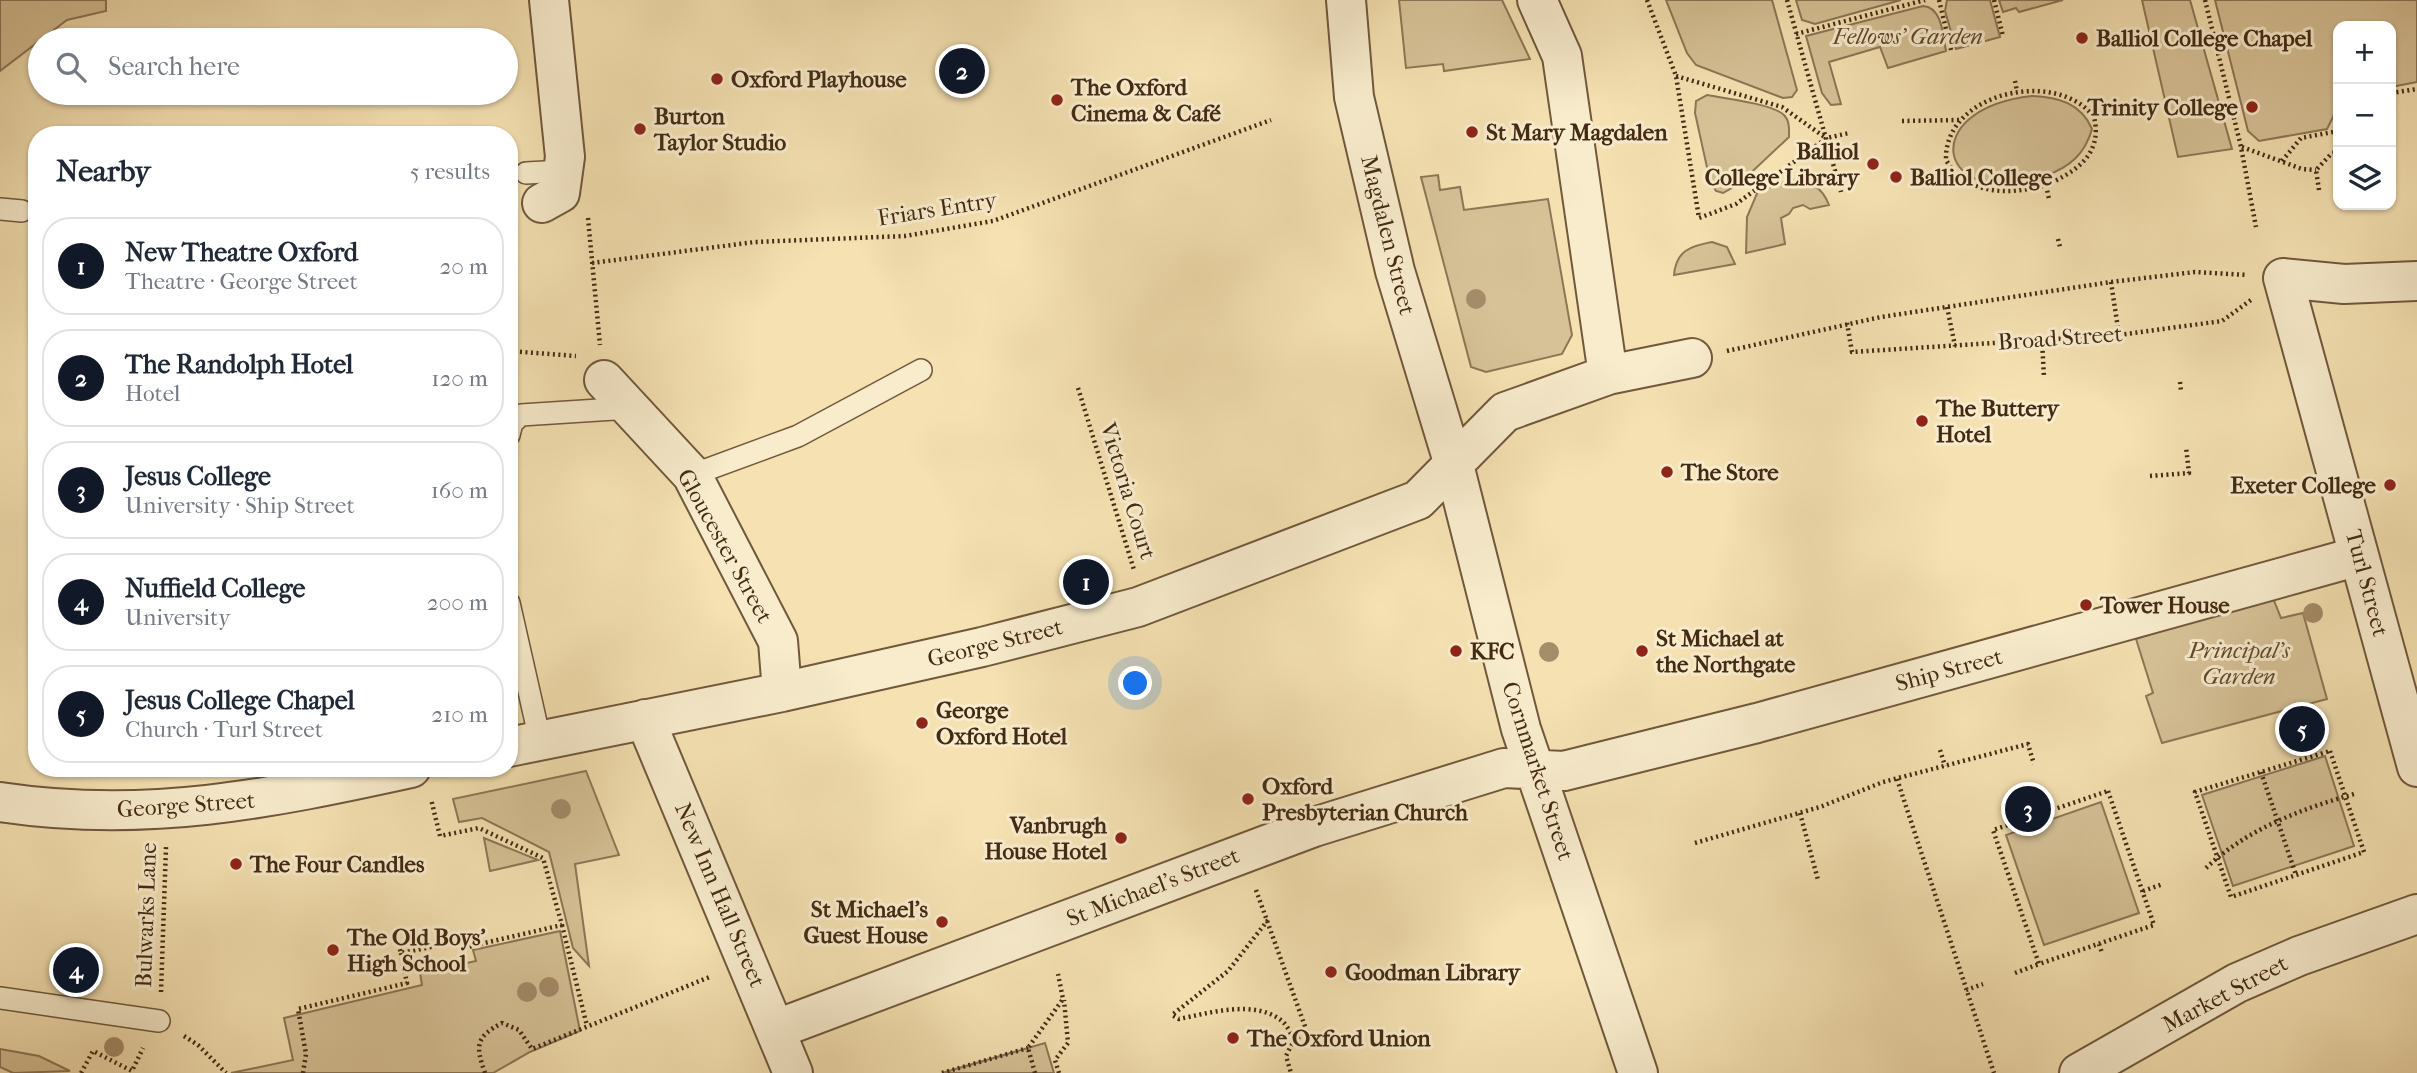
<!DOCTYPE html>
<html lang="en">
<head>
<meta charset="utf-8">
<style>
	body { margin:0; font-family:"IM FELL French Canon",serif; background:#f2f2f3; color:#1f2937 }
	.controls { position:absolute; right:21px; top:21px; display:grid; overflow:hidden; border-radius:14px; box-shadow:0 2px 5px #0004 }
	.controls button { width:63px; height:63px; display:grid; place-items:center; padding:0; border:0; border-bottom:2px solid #e0e1e3; background:#fff; color:#1f2937; font:35px sans-serif }
	.you { position:absolute; left:1136px; top:684px; width:24px; height:24px; margin:-18px; border:5px solid #fff; border-radius:50%; background:#1a73e8; box-shadow:0 0 0 10px #1a73e833 }
	.badge { display:grid; place-items:center; width:46px; height:46px; border-radius:50%; background:#111827; color:#fff; font-size:23px; font-weight:700 }
	.pin { position:absolute; translate:-50% -50%; border:4px solid #fff; box-shadow:0 2px 7px #0006 }
	.list { margin:0; padding:0; list-style:none }
	h2 { display:flex; justify-content:space-between; align-items:center; height:91px; margin:0; padding:0 28px; font-size:30px }
	h2 small { font-size:23px; font-weight:400; color:#747a83 }
	.list li { display:grid; grid-template-columns:46px 1fr auto; gap:21px; align-items:center; box-sizing:border-box; height:98px; margin:0 14px 14px; padding:0 14px; border:2px solid #e0e1e3; border-radius:28px }
	.list b { display:block; font-size:26px; white-space:nowrap }
	.list p { margin:0; font-size:23px; white-space:nowrap; color:#747a83 }
	.list em { font-size:23px; font-style:normal; color:#747a83 }
	.icon { flex:none; width:38px; height:38px; fill:none; stroke:currentColor; stroke-width:2; stroke-linecap:round; stroke-linejoin:round }
	.map { position:relative; flex:none; width:2417px; height:1073px; overflow:hidden }
	.search { position:absolute; background:#fff; box-shadow:0 2px 5px #0004; left:28px; top:28px; width:490px; height:77px; display:flex; align-items:center; gap:18px; box-sizing:border-box; padding:0 24px; border-radius:38px; color:#747a83; font-size:26px }
	.panel { position:absolute; background:#fff; box-shadow:0 2px 5px #0004; left:28px; top:126px; width:490px; height:651px; border-radius:28px }
	.map>svg:first-child { display:block }
	.green { fill:#d7c297; stroke:#8d7656; stroke-width:2 }
	.lines { fill:none; stroke-linecap:round; stroke-linejoin:round }
	.lane-casing { stroke:#70583c; stroke-width:24 }
	.street-casing { stroke:#70583c; stroke-width:42 }
	.path { stroke:#432a14; stroke-width:4.5; stroke-dasharray:2 3.5; stroke-linecap:butt }
	.lane { stroke:#f8eccd; stroke-width:21 }
	.street { stroke:#f8eccd; stroke-width:38 }
	.tree { fill:#a48d69 }
	.poi-dot { fill:#8f2418; stroke:#f8eccd; stroke-width:2.5 }
	.labels { text-anchor:middle; dominant-baseline:central; stroke-width:6; stroke-linejoin:round; paint-order:stroke }
	.park-label { font-size:23px; font-style:italic; fill:#61482e; stroke:#f8eccd }
	.poi-label { font-size:23px; font-weight:bold; fill:#432a14; stroke:#f8eccd; text-anchor:start }
	.street-label { font-size:23px; fill:#432a14; stroke:#f8eccd }
</style>
</head>
<body>
<div class="map">
<svg width="2417" height="1073" viewBox="0 0 2417 1073">
	<rect width="100%" height="100%" fill="#f5e1b2"/>
	<filter id="stains"><feTurbulence type="fractalNoise" baseFrequency=".00286" numOctaves="4"/><feColorMatrix values="0 0 0 0 .2 0 0 0 0 .09 0 0 0 0 .02 0 0 0 .5 -.17"/></filter>
	<radialGradient id="worn" r=".72"><stop offset=".6" stop-color="#630" stop-opacity="0"/><stop offset="1" stop-color="#630" stop-opacity=".3"/></radialGradient>
	<path class="green" d="M0 0H106V11L67 20 0 71Z
		M1399 0H1502L1530 59 1444 71 1443 64 1406 68Z
		M1666 0H1772L1797 90 1792 97 1783 98 1696 65 1687 53Z
		M1796 0H1901L1815 24 1802 20Z
		M1947 0H1990L2000 37 1956 49 1945 11Z
		M1999 0H2063L2019 12 2016 8 2003 12Z
		M2142 0H2190L2232 149 2178 157Z
		M2215 0H2417V82L2391 87V26H2338V107L2327 129 2259 141 2248 131Z
		M1923 6C1942 7 1943 35 1946 51L1888 68 1880 47 1829 62 1841 104 1831 105 1822 93 1806 36Z
		M1707 95C1724 98 1773 104 1784 115 1790 121 1789 130 1789 137L1739 184 1723 193 1716 191 1710 181 1695 113 1696 101Z
		M2032 96C2058 97 2081 103 2092 129 2085 154 2070 167 2045 176 1936 212 1915 109 2032 96Z
		M1438 175 1440 190 1460 187 1464 210 1548 199 1572 335 1562 354 1486 372 1471 367 1421 177Z
		M1791 180C1810 182 1822 186 1829 205L1810 209 1803 205 1793 208 1789 214 1781 218 1785 244 1746 253 1747 217 1758 191Z
		M1712 242 1727 247 1735 264 1674 275C1676 251 1690 246 1712 242Z
		M2271 593 2281 618 2303 613 2327 699 2162 743 2146 696 2153 693 2136 639Z
		M2325 756 2354 846 2233 886 2202 795Z
		M586 771 619 855 575 864 589 966 573 948 549 852 482 818 459 822 453 799Z
		M2101 802 2139 913 2044 945 2006 835Z
		M484 838 538 860 490 871Z
		M560 931 580 1031 530 1052 493 1073H231L293 1060 284 1018 422 985 420 973 476 961 473 950Z
		M1045 1043 1054 1073H942Z
		M0 1049 39 1056 70 1071 13 1073 0 1067Z"/>
	<g class="lines">
		<g class="lane-casing">
			<path id="lane" d="M526 173 564 171
				M0 209 22 211
				M509 435 512 423 521 415 630 408
				M692 475 798 436 921 370
				M509 603 540 740
				M0 998 159 1021"/>
		</g>
		<g class="street-casing">
			<path id="street" d="M1346 0 1354 97 1395 271 1454 465 1521 729 1638 1073
				M1537 0 1562 56 1608 375
				M542 203 560 193 565 157 549 0
				M2417 281 2344 284 2283 278 2417 767
				M604 380 692 475 778 641 782 692
				M645 719 793 1073
				M509 747 782 692 982 647 1138 607 1418 500 1505 412 1608 375 1692 358
				M0 802C146 824 269 799 411 768
				M777 1029 1314 827 1504 768 1564 771 1757 723 2359 556
				M2079 1073 2237 983 2299 956 2417 914"/>
		</g>
		<path class="path" d="M1647 0 1676 76 1699 218 1736 204 1827 138 1849 133
			M1787 0 1841 192
			M1939 0 1951 50
			M1994 0 2003 36
			M2205 0 2241 147 2256 227
			M1796 34 1925 0
			M1676 76 1782 107 1826 138
			M2015 81 2017 92
			M2391 93 2417 89
			M1902 121 1959 120
			M2242 147 2302 169 2316 170
			M2282 161 2301 138 2333 132 2338 122
			M2046 185C2076 172 2103 154 2094 117 2057 68 1944 92 1946 160 1967 196 2011 195 2046 185L2049 199
			M2319 190 2316 170 2332 153 2338 152
			M588 218 600 345
			M2058 239 2060 247
			M592 263 755 242 905 236 993 221 1271 120
			M2111 282 2119 335
			M1947 307 1955 346
			M1847 323 1852 352 2119 335 2222 321 2251 300
			M2042 340 2044 377
			M509 351 576 356
			M1727 351 1881 317 2111 282 2195 272 2247 275
			M2180 382 2181 391
			M1078 388 1134 570
			M2150 476 2189 473 2186 447
			M1940 750 1945 766
			M2330 751 2364 852 2231 897 2195 792Z
			M2261 772 2296 875
			M1897 779 1994 1073
			M2108 791 2154 925 2039 964 1993 830Z
			M2047 798 2051 810
			M1800 813 1818 880
			M1695 843 1820 807 1883 782 2028 744 2034 764
			M2206 868C2247 829 2301 809 2354 794
			M1256 890 1307 1032 1294 1040 1286 1056 1291 1073
			M2143 891 2163 884
			M1268 920 1228 971 1172 1015 1179 1019C1209 1013 1255 999 1282 1021 1287 1025 1291 1034 1294 1040
			M562 925 587 1026
			M398 944 401 953 461 941 463 948
			M2099 944 2102 953
			M401 953 404 970
			M2015 973 2039 964
			M1966 990 1983 984
			M161 992 166 847
			M184 1036 198 1045 226 1073
			M81 1073 93 1051 132 1071 143 1048
			M303 1073 306 1054 298 1009 407 983 404 970 465 958 463 948 562 925 543 858 479 828 440 836 431 799
			M485 1073C475 1045 476 1037 502 1023L519 1030 532 1049 712 976
			M942 1073 1028 1048
			M1035 1073 1028 1048 1063 999 1058 974
			M1059 1073 1055 1060 1068 1043 1064 1000"/>
		<use href="#lane" class="lane"/>
		<use href="#street" class="street"/>
	</g>
	<g class="tree">
		<circle cx="1476" cy="299" r="10"/>
		<circle cx="2313" cy="613" r="10"/>
		<circle cx="1549" cy="652" r="10"/>
		<circle cx="561" cy="809" r="10"/>
		<circle cx="549" cy="987" r="10"/>
		<circle cx="527" cy="992" r="10"/>
		<circle cx="114" cy="1047" r="10"/>
	</g>
	<g class="poi-dot">
		<circle cx="2082" cy="38" r="7"/>
		<circle cx="717" cy="79" r="7"/>
		<circle cx="1057" cy="100" r="7"/>
		<circle cx="2252" cy="107" r="7"/>
		<circle cx="640" cy="129" r="7"/>
		<circle cx="1472" cy="132" r="7"/>
		<circle cx="1873" cy="164" r="7"/>
		<circle cx="1896" cy="177" r="7"/>
		<circle cx="1922" cy="421" r="7"/>
		<circle cx="1667" cy="472" r="7"/>
		<circle cx="2390" cy="485" r="7"/>
		<circle cx="2086" cy="605" r="7"/>
		<circle cx="1456" cy="651" r="7"/>
		<circle cx="1642" cy="651" r="7"/>
		<circle cx="922" cy="723" r="7"/>
		<circle cx="1248" cy="799" r="7"/>
		<circle cx="1121" cy="838" r="7"/>
		<circle cx="236" cy="864" r="7"/>
		<circle cx="942" cy="922" r="7"/>
		<circle cx="333" cy="950" r="7"/>
		<circle cx="1331" cy="972" r="7"/>
		<circle cx="1233" cy="1038" r="7"/>
	</g>
	<g class="labels">
		<g class="park-label">
			<text x="1908" y="36">Fellows' Garden</text>
			<text x="2239" y="650">Principal's<tspan x="2239" dy="26">Garden</tspan></text>
		</g>
		<g class="poi-label">
			<text x="2096" y="38">Balliol College Chapel</text>
			<text x="731" y="79">Oxford Playhouse</text>
			<text x="1071" y="87">The Oxford<tspan x="1071" dy="26">Cinema &amp; Café</tspan></text>
			<text x="2238" y="107" text-anchor="end">Trinity College</text>
			<text x="654" y="116">Burton<tspan x="654" dy="26">Taylor Studio</tspan></text>
			<text x="1486" y="132">St Mary Magdalen</text>
			<text x="1859" y="151" text-anchor="end">Balliol<tspan x="1859" dy="26">College Library</tspan></text>
			<text x="1910" y="177">Balliol College</text>
			<text x="1936" y="408">The Buttery<tspan x="1936" dy="26">Hotel</tspan></text>
			<text x="1681" y="472">The Store</text>
			<text x="2376" y="485" text-anchor="end">Exeter College</text>
			<text x="2100" y="605">Tower House</text>
			<text x="1656" y="638">St Michael at<tspan x="1656" dy="26">the Northgate</tspan></text>
			<text x="1470" y="651">KFC</text>
			<text x="936" y="710">George<tspan x="936" dy="26">Oxford Hotel</tspan></text>
			<text x="1262" y="786">Oxford<tspan x="1262" dy="26">Presbyterian Church</tspan></text>
			<text x="1107" y="825" text-anchor="end">Vanbrugh<tspan x="1107" dy="26">House Hotel</tspan></text>
			<text x="250" y="864">The Four Candles</text>
			<text x="928" y="909" text-anchor="end">St Michael's<tspan x="928" dy="26">Guest House</tspan></text>
			<text x="347" y="937">The Old Boys'<tspan x="347" dy="26">High School</tspan></text>
			<text x="1345" y="972">Goodman Library</text>
			<text x="1247" y="1038">The Oxford Union</text>
		</g>
		<g class="street-label">
			<text transform="translate(937 209) rotate(-9)">Friars Entry</text>
			<text transform="translate(1388 235) rotate(76)">Magdalen Street</text>
			<text transform="translate(2060 338) rotate(-4)">Broad Street</text>
			<text transform="translate(1128 491) rotate(73)">Victoria Court</text>
			<text transform="translate(725 546) rotate(61)">Gloucester Street</text>
			<text transform="translate(2367 583) rotate(75)">Turl Street</text>
			<text transform="translate(995 643) rotate(-14)">George Street</text>
			<text transform="translate(1949 670) rotate(-15)">Ship Street</text>
			<text transform="translate(1538 771) rotate(72)">Cornmarket Street</text>
			<text transform="translate(186 805) rotate(-4)">George Street</text>
			<text transform="translate(1153 887) rotate(-21)">St Michael's Street</text>
			<text transform="translate(720 895) rotate(67)">New Inn Hall Street</text>
			<text transform="translate(146 915) rotate(-88)">Bulwarks Lane</text>
			<text transform="translate(2225 994) rotate(-28)">Market Street</text>
		</g>
	</g>
	<rect width="100%" height="100%" filter="url(#stains)"/>
	<rect width="100%" height="100%" fill="url(#worn)"/>
</svg>
<div class="controls">
<button>+</button>
<button>−</button>
<button><svg class="icon" aria-label="layers" viewBox="0 0 24 24"><path d="M12 4l9 5-9 5-9-5zM3 14l9 5 9-5"/></svg></button>
</div>
<div class="you"></div>
<div class="pin badge" style="left:1086px;top:582px">1</div>
<div class="pin badge" style="left:962px;top:71px">2</div>
<div class="pin badge" style="left:2028px;top:809px">3</div>
<div class="pin badge" style="left:76px;top:970px">4</div>
<div class="pin badge" style="left:2302px;top:729px">5</div>
<div class="search"><svg class="icon" aria-label="search" viewBox="0 0 24 24"><circle cx="10" cy="10" r="6"/><path d="M15 15l6 6"/></svg>Search here</div>
<section class="panel">
<h2>Nearby<small>5 results</small></h2>
<ul class="list">
<li><span class="badge">1</span><div><b>New Theatre Oxford</b><p>Theatre · George Street</p></div><em>20 m</em></li>
<li><span class="badge">2</span><div><b>The Randolph Hotel</b><p>Hotel</p></div><em>120 m</em></li>
<li><span class="badge">3</span><div><b>Jesus College</b><p>University · Ship Street</p></div><em>160 m</em></li>
<li><span class="badge">4</span><div><b>Nuffield College</b><p>University</p></div><em>200 m</em></li>
<li><span class="badge">5</span><div><b>Jesus College Chapel</b><p>Church · Turl Street</p></div><em>210 m</em></li>
</ul>
</section>
</div>
</body>
</html>
